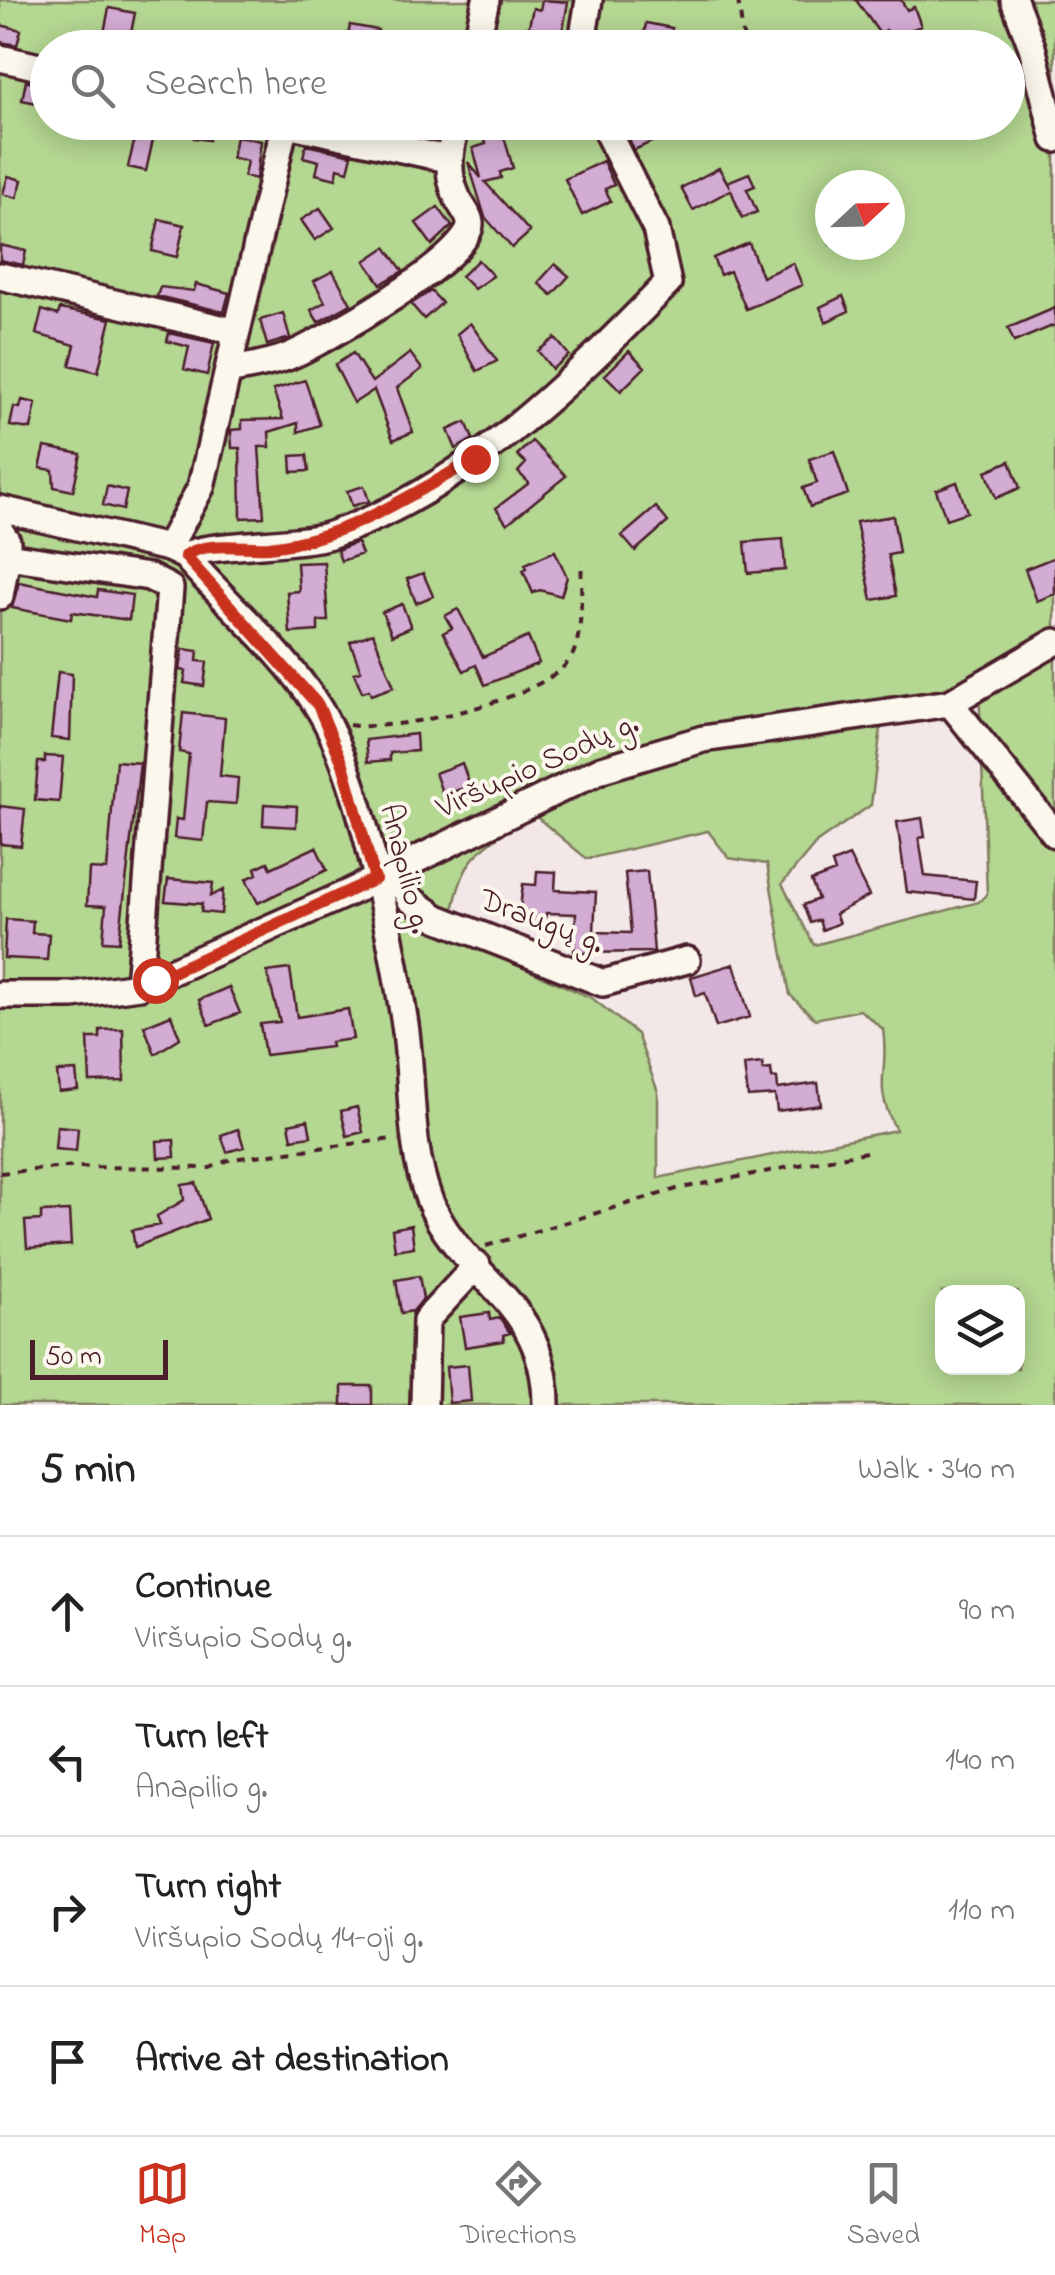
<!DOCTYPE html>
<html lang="en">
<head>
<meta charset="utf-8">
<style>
	body { margin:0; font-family:"Indie Flower",sans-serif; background:#f6f6f6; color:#222 }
	.controls { position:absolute; right:30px; bottom:30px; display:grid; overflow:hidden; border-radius:20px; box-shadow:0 5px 25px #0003 }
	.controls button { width:90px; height:90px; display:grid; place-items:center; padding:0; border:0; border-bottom:2px solid #e0e0e0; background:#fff; color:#222; font:50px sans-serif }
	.compass { position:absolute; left:815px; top:170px; width:90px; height:90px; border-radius:50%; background:#fff; box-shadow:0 5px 25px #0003; rotate:68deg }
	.scale { position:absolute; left:30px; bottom:25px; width:138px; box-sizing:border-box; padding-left:10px; border:5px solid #4a1f2b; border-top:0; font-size:28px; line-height:35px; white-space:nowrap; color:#4a1f2b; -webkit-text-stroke:8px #fbf7ec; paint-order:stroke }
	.stop { position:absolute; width:30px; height:30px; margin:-22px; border:8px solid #c8321e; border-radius:50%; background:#fff }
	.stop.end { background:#c8321e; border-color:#fff; box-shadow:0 2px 10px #0008 }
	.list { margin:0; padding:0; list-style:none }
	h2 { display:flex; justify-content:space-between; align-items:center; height:130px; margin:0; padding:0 40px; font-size:42px }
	h2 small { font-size:32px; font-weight:400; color:#767676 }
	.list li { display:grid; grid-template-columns:65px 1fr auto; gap:30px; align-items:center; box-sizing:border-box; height:150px; padding:0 40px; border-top:2px solid #e0e0e0 }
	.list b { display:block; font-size:38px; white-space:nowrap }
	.list p { margin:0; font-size:32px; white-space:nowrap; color:#767676 }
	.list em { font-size:32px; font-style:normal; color:#767676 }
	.icon { flex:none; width:55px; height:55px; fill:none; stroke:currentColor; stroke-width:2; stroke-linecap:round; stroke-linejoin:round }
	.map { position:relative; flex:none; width:1055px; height:1405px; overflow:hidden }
	.search { position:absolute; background:#fff; box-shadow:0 5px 25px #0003; left:30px; right:30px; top:30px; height:110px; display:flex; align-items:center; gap:25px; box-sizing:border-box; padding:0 35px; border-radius:55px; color:#767676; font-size:38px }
	.sheet { height:730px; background:#fff }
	nav { display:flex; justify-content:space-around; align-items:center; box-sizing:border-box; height:140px; border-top:2px solid #e0e0e0; background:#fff; font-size:28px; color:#767676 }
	nav a { display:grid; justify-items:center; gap:5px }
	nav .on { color:#c8321e }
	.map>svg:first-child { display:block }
	.green { fill:#b4d791; stroke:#7f7b5e; stroke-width:2.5; fill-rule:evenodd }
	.building { fill:#d3acd4; stroke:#4a1f2b; stroke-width:2.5 }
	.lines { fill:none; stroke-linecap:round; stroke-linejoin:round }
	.minor-casing { stroke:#4a1f2b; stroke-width:32 }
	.path { stroke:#4a1f2b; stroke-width:4; stroke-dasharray:8 8; stroke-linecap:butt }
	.minor { stroke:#fbf7ec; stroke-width:25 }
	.route { stroke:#c8321e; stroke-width:12 }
	.labels { text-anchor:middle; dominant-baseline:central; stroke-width:8; stroke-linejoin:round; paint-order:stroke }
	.street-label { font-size:32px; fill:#4a1f2b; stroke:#fbf7ec }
</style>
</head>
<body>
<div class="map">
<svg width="1055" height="1405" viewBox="0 0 1055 1405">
	<rect width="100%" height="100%" fill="#f3e8e7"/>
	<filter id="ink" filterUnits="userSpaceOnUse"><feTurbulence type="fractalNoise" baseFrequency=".01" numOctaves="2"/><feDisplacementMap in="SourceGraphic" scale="20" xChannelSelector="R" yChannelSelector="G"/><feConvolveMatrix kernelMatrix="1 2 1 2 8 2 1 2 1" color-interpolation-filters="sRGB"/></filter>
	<g filter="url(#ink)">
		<path class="green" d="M0 0H1055V1405H0ZM48 48H1008V122H48ZM830 185H890V245H830ZM979 685 987 894 979 902 814 945 782 884 817 842 871 805 885 697ZM533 814 587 859 708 831 729 858 767 864 790 995 815 1019 860 1010 883 1029C890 1076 871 1081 896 1130L658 1178V1092L637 1034 592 998 448 935C463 857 467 856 533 814ZM942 1292H1018V1368H942Z"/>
		<path class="building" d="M542 0 568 2 562 36 528 30 533 8 540 10Z
			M856 0H901L907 10 914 7 921 26 889 38 886 30 880 34Z
			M109 8 135 13 128 48H101Z
			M646 23 672 28 670 45 643 41Z
			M0 25 21 30 17 45 0 42Z
			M350 25 378 30 375 48H346Z
			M26 81 41 84 37 103 22 100Z
			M129 122H157L146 171 128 167 134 142 125 139Z
			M197 122H212L209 140 194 138Z
			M419 122H440L436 140 417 136Z
			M634 122H645L654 141 634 150 624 127Z
			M500 123 513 168 500 172 501 178 485 182 530 232 512 248 485 217 468 162 481 178 473 148 486 144 481 129Z
			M236 136 261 141 256 179 244 176 247 161 232 158Z
			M306 145 352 155 348 171 338 168 336 179 316 174 319 161 303 157Z
			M603 161 614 185 605 189 611 201 582 215 565 179Z
			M719 168 730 187 727 182 749 173 755 186 747 189 757 212 742 218 731 190 693 210 681 188Z
			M8 176 22 180 17 198 3 194Z
			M438 207 452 226 432 245 416 223Z
			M320 208 334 228 315 240 301 220Z
			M159 219 184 225 177 257 152 251Z
			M749 243 762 277 793 263 802 285 746 309 730 271 720 275 713 258Z
			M0 245 26 251 23 265 0 260Z
			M386 247 403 271 381 284 365 261Z
			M478 260 493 276 474 289 461 276Z
			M555 264 569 276 552 295 538 283Z
			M333 271 351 304 318 322 311 310 325 302 314 281Z
			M196 284 229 293 224 312 157 296 160 287 194 291Z
			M431 291 442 303 424 319 411 304Z
			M843 296 849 311 826 322 820 307Z
			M1055 308V325L1014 342 1008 328Z
			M60 309 111 319 98 372 70 365 75 345 36 334 42 310 58 315Z
			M283 313 290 338 267 345 260 320Z
			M470 323 497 361 477 371 457 334Z
			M169 333 214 343 207 375 184 369 189 347 167 341Z
			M555 338 569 355 552 369 538 351Z
			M629 351 645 367 621 391 605 375Z
			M353 353 372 382 410 353 422 369 397 388 413 432 393 440 374 390 354 403 335 365Z
			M305 380 320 425 298 432V423L269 432 270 447H259L264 517 241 518 240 448H232L231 430 242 429V420L283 419 273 390Z
			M22 400 36 403 31 429 10 426 14 407 20 408Z
			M466 422 473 439 456 449 448 430Z
			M532 441 566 476 507 524 496 508 529 483 518 472 526 463 517 455Z
			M45 447 81 454 73 491 54 487 53 470 40 468Z
			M834 451 848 494 810 507 803 488 817 483 809 459Z
			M307 455 309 471 292 472 291 456Z
			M1010 461 1020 488 996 498 986 471Z
			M957 482 967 512 946 519 936 490Z
			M107 486 127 491 123 510 103 505Z
			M364 486 369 501 352 506 347 491Z
			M656 507 668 522 635 551 622 536Z
			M893 516 899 553 888 555 896 596 872 600 856 522Z
			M783 539 785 570 748 573 745 542Z
			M357 542 362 554 341 561 337 550Z
			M555 551 567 577 561 596 540 590 533 593 523 570 527 568 525 564Z
			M1055 557V594L1037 601 1025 569Z
			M324 562 328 621H318V631L290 633 287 592 299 591 297 563Z
			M423 573 433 596 416 603 407 579Z
			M19 582 97 597 98 590 132 595 129 620 72 612 71 619 12 608Z
			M402 604 411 627 392 635 382 612Z
			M458 609 483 657 528 637 539 663 485 685 476 665 464 671 443 633 452 628 445 616Z
			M373 633 394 687 371 695 369 690 362 692 354 673 361 671 350 642Z
			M183 649 198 651 197 661 207 662 204 686 184 683 186 671 180 670Z
			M58 672 72 674 70 740 51 738Z
			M183 713 225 718 220 776 238 778 236 804 207 802 203 841 174 838 176 819 183 820 189 754 179 752Z
			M416 734 417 751 390 753V760L368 762 366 740Z
			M45 756 63 757 59 802 35 800 38 762H45Z
			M116 761 140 763 119 942 103 941 106 906 87 905 89 869 107 870Z
			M462 763 470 786 443 795 435 773Z
			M264 804 297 806 296 827 263 825Z
			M0 806 25 809 21 846 1 844Z
			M922 818 925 837 919 838 925 876 976 881 974 899 907 892 897 822Z
			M316 847 327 870 258 903 246 879 257 874 255 868 268 862 271 868Z
			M849 856 869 896 835 914 839 923 822 930 819 920 810 923 803 905 818 899 811 881 835 872 832 863Z
			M537 871 556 872 555 890 596 892 594 932 631 933 625 873 647 871 654 952 574 953 576 914 546 913 544 928 518 924 523 884 536 885Z
			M168 879 213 883 211 896 223 890 221 914 201 912 202 904 165 901Z
			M6 919 33 921 32 933 49 934 47 960 4 958Z
			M734 964 750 1017 716 1027 705 993 696 996 691 977Z
			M290 969 297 1017 348 1009 353 1039 330 1042 331 1047 265 1055 260 1024 280 1022 267 972Z
			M229 987 240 1013 209 1025 199 1000Z
			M171 1015 180 1038 155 1054 144 1026Z
			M123 1029 124 1081 90 1082 88 1038H100V1030Z
			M763 1063V1070L771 1069 772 1078H777L778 1089 818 1083 821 1105 777 1111 775 1095 748 1097 744 1065Z
			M76 1071 78 1090 59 1092 57 1072Z
			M357 1107 363 1132 347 1136 341 1111Z
			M308 1120 311 1136 292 1139 289 1124Z
			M57 1126 78 1128 76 1151 55 1149Z
			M238 1129 244 1147 227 1152 221 1135Z
			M174 1140 175 1157 158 1158 157 1141Z
			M196 1183 208 1219 135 1247 132 1230 160 1225 157 1216 184 1200 182 1185Z
			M69 1211 71 1245 27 1248 25 1221 41 1220V1212Z
			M411 1225 414 1247 395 1250 392 1229Z
			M419 1276 423 1299 413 1311 401 1313 396 1280Z
			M489 1313 490 1320 500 1318 510 1333 503 1335 504 1341 465 1347 460 1317Z
			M468 1365 471 1401 449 1403 446 1367Z
			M342 1386H372V1405H342Z"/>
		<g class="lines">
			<g class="minor-casing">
				<path id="minor" d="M1014 0 1032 47 1055 139
					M475 48 486 0
					M581 48 589 0
					M0 58 48 69
					M278 122 448 159
					M0 276 237 332
					M228 371C248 367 268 364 287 357 320 344 471 258 470 224 470 215 460 205 457 197 445 170 450 149 457 122
					M0 509 168 548 185 556C227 605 281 649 316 704 360 770 391 937 404 1018 414 1077 407 1141 429 1199 461 1281 546 1297 546 1405
					M0 531 7 541V556L149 577 170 588 139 986
					M168 548 201 487 285 124
					M185 556C199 544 297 545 327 536 461 493 572 381 668 283L656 229 602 122
					M0 596 7 556
					M950 703 1055 834
					M394 869 410 899 437 918 603 983 687 960
					M0 995H73L139 986 348 893 602 769 703 739 950 703 1055 642
					M424 1405 426 1320 477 1265"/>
			</g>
			<path class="path" d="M738 0 745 48
				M759 122 762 136
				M349 725C395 733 554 698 573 654 584 628 580 589 582 561
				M0 1173 66 1167 210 1168 231 1159 392 1139
				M486 1246 677 1189 871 1151"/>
			<use href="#minor" class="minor"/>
		</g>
	</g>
	<g class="lines" filter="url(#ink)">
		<path class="route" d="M155 980 375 879 343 764 318 705 185 556C205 540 244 549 269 547 346 539 409 496 475 459"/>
	</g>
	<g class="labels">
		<g class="street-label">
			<text transform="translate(538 767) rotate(-24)">Viršupio Sodų g.</text>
			<text transform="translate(404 869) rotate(76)">Anapilio g.</text>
			<text transform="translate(541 923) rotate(21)">Draugų g.</text>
		</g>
	</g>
</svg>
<div class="controls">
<button><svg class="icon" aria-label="layers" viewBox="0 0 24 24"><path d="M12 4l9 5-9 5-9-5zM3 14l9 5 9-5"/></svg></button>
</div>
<svg class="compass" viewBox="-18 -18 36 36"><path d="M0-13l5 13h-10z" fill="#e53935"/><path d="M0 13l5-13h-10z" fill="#767676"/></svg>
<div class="scale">50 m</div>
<div class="stop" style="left:155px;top:980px"></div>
<div class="stop end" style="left:475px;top:459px"></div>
<div class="search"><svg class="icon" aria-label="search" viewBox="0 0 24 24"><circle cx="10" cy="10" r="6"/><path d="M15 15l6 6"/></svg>Search here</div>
</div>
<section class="sheet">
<h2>5 min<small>Walk · 340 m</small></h2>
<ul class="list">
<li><svg class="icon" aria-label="ahead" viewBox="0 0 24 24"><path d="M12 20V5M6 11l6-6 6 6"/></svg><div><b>Continue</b><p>Viršupio Sodų g.</p></div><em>90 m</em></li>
<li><svg class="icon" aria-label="left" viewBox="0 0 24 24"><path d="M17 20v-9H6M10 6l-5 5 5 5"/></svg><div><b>Turn left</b><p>Anapilio g.</p></div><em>140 m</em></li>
<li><svg class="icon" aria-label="right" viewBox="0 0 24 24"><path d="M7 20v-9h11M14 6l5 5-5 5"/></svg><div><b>Turn right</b><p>Viršupio Sodų 14-oji g.</p></div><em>110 m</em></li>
<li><svg class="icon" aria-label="arrive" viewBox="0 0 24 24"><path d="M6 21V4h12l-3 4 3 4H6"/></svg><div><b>Arrive at destination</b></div></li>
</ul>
</section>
<nav>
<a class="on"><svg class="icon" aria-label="map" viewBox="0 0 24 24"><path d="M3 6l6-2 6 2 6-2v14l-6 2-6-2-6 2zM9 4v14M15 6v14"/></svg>Map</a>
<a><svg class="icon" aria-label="directions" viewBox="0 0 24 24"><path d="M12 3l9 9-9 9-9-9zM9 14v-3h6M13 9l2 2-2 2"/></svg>Directions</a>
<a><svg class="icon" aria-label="saved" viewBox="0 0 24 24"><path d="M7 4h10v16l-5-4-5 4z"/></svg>Saved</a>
</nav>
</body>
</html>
